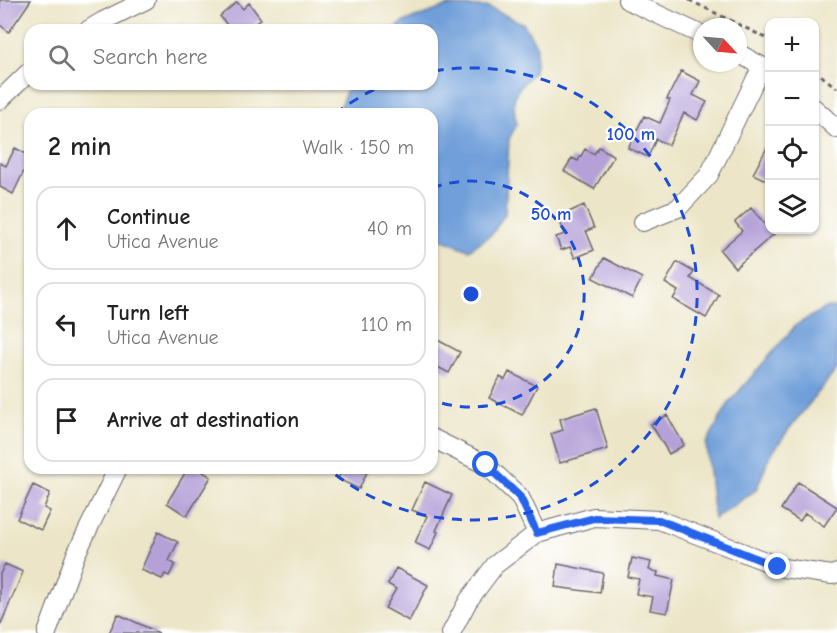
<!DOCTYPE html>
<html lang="en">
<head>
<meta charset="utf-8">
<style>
	body { margin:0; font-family:"Comic Neue",sans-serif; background:#f2f2f2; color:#222 }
	.controls { position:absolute; right:18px; top:18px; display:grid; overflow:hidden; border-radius:12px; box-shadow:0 2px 4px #0004 }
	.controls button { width:54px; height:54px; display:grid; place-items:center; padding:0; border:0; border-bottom:2px solid #e0e0e0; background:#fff; color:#222; font:30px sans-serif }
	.compass { position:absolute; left:693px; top:18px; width:54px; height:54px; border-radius:50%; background:#fff; box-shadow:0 2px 4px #0004; rotate:116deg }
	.stop { position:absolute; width:18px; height:18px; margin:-14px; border:4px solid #2563eb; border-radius:50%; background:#fff }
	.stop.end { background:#2563eb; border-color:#fff; box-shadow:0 2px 6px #0008 }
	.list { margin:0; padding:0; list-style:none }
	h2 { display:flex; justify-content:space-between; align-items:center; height:78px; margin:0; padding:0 24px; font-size:26px }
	h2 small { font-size:20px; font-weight:400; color:#767676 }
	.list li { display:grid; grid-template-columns:39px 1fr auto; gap:18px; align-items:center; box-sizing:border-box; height:84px; margin:0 12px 12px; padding:0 12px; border:2px solid #e0e0e0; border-radius:18px }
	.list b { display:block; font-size:22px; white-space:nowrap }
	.list p { margin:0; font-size:20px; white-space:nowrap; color:#767676 }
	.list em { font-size:20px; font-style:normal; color:#767676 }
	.icon { flex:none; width:33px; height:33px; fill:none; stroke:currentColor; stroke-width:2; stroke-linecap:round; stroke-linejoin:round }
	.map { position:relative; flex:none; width:837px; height:633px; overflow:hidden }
	.search { position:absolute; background:#fff; box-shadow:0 2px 4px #0004; left:24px; top:24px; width:414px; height:66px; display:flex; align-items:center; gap:15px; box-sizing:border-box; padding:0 21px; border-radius:18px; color:#767676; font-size:22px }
	.panel { position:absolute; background:#fff; box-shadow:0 2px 4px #0004; left:24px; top:108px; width:414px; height:366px; border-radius:18px }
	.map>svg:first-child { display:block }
	.water { fill:#6f9fd9; stroke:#48608a; stroke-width:1.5 }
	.building { fill:#b5a1d8 }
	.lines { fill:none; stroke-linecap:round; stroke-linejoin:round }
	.minor-casing { stroke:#69666c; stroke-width:20 }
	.path { stroke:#69666c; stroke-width:3; stroke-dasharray:4.5 4.5; stroke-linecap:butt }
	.minor { stroke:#fff; stroke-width:18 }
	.route { stroke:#2563eb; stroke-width:8 }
	.ring { fill:none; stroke:#1d4ed8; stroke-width:3; stroke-dasharray:10 8 }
	.centre { fill:#1d4ed8; stroke:#fff; stroke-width:3 }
	.ring-label { font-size:18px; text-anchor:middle; font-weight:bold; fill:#1d4ed8; stroke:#fff; stroke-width:4.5; stroke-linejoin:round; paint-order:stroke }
</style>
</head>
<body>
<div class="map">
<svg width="837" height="633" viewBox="0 0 837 633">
	<rect width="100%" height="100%" fill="#fff"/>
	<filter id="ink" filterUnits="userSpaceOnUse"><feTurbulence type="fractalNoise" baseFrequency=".0167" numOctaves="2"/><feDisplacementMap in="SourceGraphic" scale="12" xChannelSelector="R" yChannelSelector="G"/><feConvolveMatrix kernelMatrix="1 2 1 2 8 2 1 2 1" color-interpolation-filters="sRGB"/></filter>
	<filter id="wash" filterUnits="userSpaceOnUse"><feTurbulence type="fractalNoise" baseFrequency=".008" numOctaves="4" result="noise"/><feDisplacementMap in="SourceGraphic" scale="24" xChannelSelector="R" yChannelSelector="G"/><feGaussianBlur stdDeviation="1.35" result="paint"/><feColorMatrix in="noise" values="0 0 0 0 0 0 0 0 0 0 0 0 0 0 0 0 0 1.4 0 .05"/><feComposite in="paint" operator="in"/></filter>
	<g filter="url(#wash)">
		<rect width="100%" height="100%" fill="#ece5c7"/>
		<path class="water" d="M448 6 488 7 524 24 537 47 534 72C514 91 510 97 517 124L509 139 505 214 492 234 469 250 432 236V114H337L349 84H432V30H393L404 22Z
			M827 307 837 308V369L789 429 770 456 756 490 714 519 706 444 729 403 796 325Z"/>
		<g id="blocks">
			<path class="building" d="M0 0H31L9 32 0 25Z
				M237 2 243 9 249 3 261 19 254 24 259 30H231L220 16Z
				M681 71 700 81 693 95 707 102 697 120 684 113 669 145 656 139 648 157 628 148 644 116 660 123 670 100 667 99Z
				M770 142V182L753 174Z
				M599 147 614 156 594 189 564 171 572 158 578 161 585 149 594 154Z
				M15 148 30 156V158L13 194 0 187V163L6 166Z
				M584 205 594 228 586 231 594 250 575 258 570 247 561 250 556 237 565 234 560 222 571 217 569 212Z
				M751 208 774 234 735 268 720 250 742 231 735 222Z
				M604 258 642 278 632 298 593 278Z
				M677 262 694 272 690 278 719 295 706 318 673 299 678 291 665 283Z
				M432 337 460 352 449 373 432 364Z
				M509 372 537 386 522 415 489 398 500 377 505 380Z
				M596 408 608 449 560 463 551 434 563 430 560 419Z
				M667 415 684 445 669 454 651 424Z
				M188 468H197L211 477 187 516 167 503Z
				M343 468H369L359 489 338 479Z
				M425 482 452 495 436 531 438 532 430 550 415 543 427 516 412 510Z
				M798 482 837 507 824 526 805 513 800 521 781 509Z
				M33 485 50 493 44 508 50 511 41 530 17 519Z
				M158 532 178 542 169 561 175 564 169 576 165 574 162 579 141 570Z
				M632 558 651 562 649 570 658 572 657 576 674 580 667 613 650 610 653 597 636 594 639 579 628 577Z
				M5 564 23 572 0 626V574Z
				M558 564 603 573 600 593 555 587Z
				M396 568 428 585 409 621 385 608 396 589 388 584Z
				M118 614 159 633H109Z"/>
		</g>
	</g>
	<g filter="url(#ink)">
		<use href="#blocks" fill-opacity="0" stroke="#69666c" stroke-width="1.5"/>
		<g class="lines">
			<g class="minor-casing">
				<path id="minor" d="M627 0 702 35
					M88 30 103 21 146 0
					M738 53 770 71
					M0 100 30 71
					M814 108 837 129
					M643 222 678 208 709 175 762 66
					M432 438 486 465 520 497 537 533
					M47 633 76 554 118 468
					M451 633 468 601 495 565 537 533 594 517 659 520 783 568 832 575 837 573"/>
			</g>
			<path class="path" d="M689 0 770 40
				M814 70 837 88"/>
			<use href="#minor" class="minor"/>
		</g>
	</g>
	<g class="lines" filter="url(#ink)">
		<path class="route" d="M486 465 520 497 537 533 594 518 659 520 778 567"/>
	</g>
	<g class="ring">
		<path d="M432 188A113 113 0 1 1 432 400"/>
		<path d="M335 114A226 226 0 0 1 386 84M434 71A226 226 0 1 1 327 468"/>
	</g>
	<circle cx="471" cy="294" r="9" class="centre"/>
	<g class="ring-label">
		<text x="631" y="140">100 m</text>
		<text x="551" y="220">50 m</text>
	</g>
</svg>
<div class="controls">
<button>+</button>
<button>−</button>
<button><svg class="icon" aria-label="locate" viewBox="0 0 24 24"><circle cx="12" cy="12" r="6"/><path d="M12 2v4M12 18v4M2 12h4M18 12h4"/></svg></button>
<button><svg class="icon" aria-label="layers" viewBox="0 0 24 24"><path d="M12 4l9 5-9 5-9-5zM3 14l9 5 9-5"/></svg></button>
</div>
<svg class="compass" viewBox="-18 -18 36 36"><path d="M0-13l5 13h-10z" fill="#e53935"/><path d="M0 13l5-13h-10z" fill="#767676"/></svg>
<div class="stop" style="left:486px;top:465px"></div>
<div class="stop end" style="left:778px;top:567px"></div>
<div class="search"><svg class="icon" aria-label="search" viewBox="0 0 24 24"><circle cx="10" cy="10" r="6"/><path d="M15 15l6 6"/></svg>Search here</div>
<section class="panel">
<h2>2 min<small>Walk · 150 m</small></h2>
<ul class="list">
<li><svg class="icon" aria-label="ahead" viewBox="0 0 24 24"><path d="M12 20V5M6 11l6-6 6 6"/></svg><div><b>Continue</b><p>Utica Avenue</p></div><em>40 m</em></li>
<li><svg class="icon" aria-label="left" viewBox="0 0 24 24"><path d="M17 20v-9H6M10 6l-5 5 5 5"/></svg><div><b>Turn left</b><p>Utica Avenue</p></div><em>110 m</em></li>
<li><svg class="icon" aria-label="arrive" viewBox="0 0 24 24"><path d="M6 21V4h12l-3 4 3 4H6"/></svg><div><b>Arrive at destination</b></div></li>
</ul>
</section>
</div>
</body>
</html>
